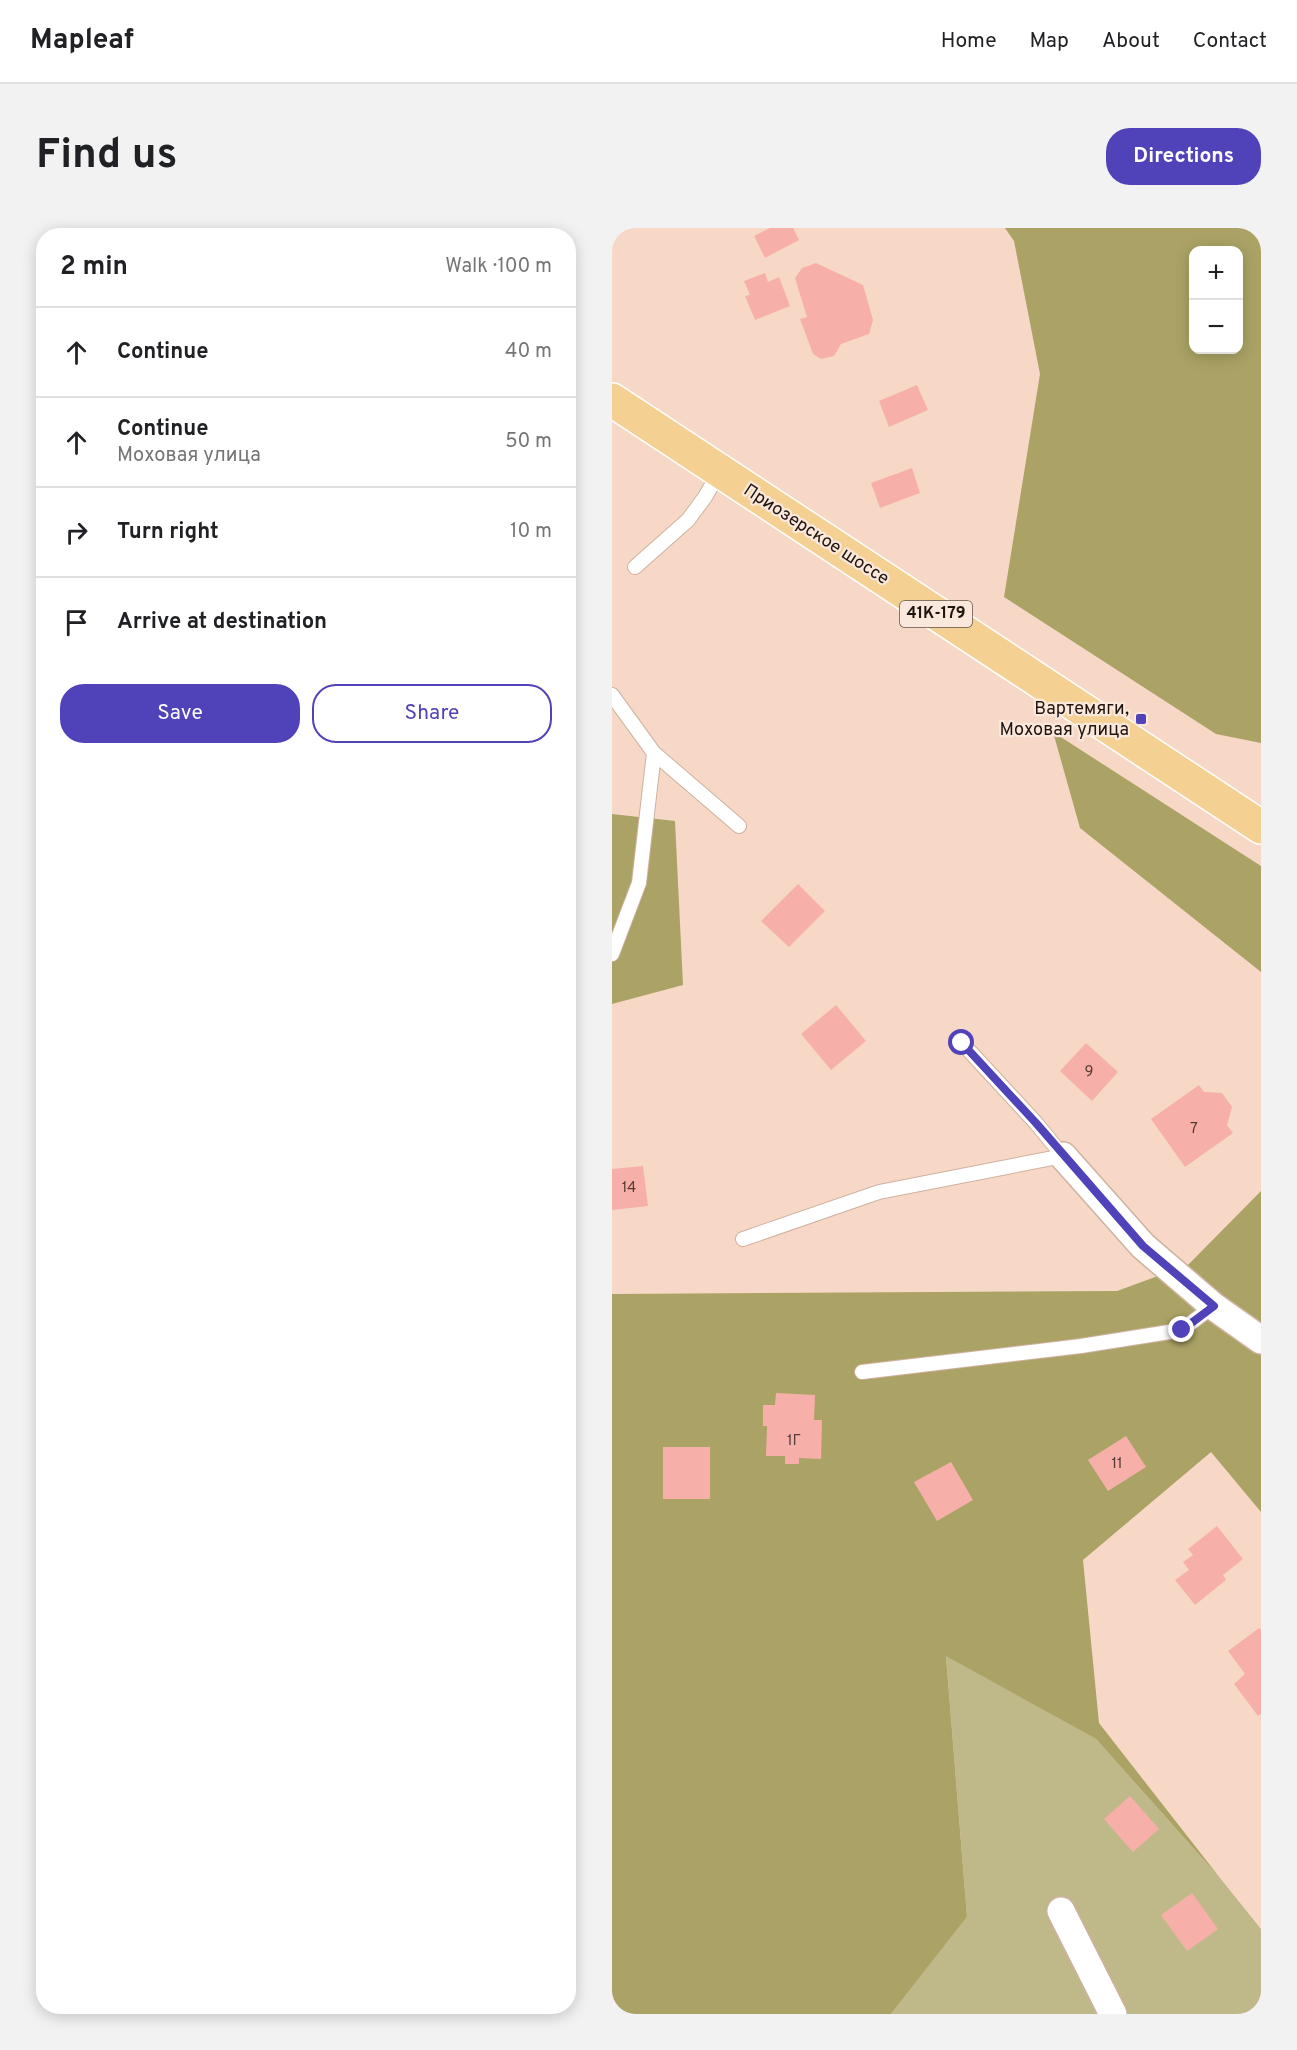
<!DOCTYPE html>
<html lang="en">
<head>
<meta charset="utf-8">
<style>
	body { margin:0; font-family:Overpass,sans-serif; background:#f2f2f2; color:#202124 }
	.controls { position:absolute; right:18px; top:18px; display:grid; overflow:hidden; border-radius:12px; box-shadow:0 3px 15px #0003 }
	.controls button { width:54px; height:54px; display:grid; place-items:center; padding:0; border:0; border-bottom:2px solid #e0e0e0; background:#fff; color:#202124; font:30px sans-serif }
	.stop { position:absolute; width:18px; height:18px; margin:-14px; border:4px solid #5042b9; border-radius:50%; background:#fff }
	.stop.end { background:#5042b9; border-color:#fff; box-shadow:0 2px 6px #0008 }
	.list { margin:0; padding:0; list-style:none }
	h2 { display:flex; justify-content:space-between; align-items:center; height:78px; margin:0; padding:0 24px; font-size:26px }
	h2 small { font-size:20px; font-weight:400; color:#757577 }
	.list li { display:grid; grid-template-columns:39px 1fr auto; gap:18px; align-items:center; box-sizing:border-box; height:90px; padding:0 24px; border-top:2px solid #e0e0e0 }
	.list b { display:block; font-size:22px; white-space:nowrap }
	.list p { margin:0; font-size:20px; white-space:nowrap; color:#757577 }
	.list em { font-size:20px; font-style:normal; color:#757577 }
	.actions { display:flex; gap:12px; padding:18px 24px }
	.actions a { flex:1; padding:14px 0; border:2px solid #5042b9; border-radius:24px; text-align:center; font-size:21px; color:#5042b9 }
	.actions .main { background:#5042b9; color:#fff }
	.icon { flex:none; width:33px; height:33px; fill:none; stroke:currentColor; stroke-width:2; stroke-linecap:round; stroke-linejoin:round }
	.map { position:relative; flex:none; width:649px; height:1786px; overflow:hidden; border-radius:24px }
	header { display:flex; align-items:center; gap:36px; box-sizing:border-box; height:84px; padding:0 30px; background:#fff; border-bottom:2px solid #e0e0e0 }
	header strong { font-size:28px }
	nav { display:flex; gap:33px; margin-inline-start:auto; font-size:21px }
	.intro { display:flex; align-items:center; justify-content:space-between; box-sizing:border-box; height:144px; padding:0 36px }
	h1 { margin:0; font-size:42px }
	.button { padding:15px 27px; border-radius:24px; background:#5042b9; color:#fff; font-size:21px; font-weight:700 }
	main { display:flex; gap:36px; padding:0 36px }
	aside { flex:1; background:#fff; border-radius:24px; box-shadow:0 3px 15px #0003 }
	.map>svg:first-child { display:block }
	.green { fill:#bfb989 }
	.forest { fill:#aba365; fill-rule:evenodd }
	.building { fill:#f7b0a9 }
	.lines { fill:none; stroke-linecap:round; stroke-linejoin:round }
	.lane-casing { stroke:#cfb1a0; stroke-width:16 }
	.street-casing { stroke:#cfb1a0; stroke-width:30 }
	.primary-casing { stroke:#fff; stroke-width:36 }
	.lane { stroke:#fff; stroke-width:14 }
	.street { stroke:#fff; stroke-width:27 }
	.primary { stroke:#f5d093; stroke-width:33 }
	.route { stroke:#5042b9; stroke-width:8 }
	.poi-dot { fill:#5042b9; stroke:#fbe8dd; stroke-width:2 }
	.labels { text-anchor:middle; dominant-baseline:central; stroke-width:4.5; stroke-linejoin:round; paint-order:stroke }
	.number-label { font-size:15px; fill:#553b35 }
	.shield { fill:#fbe8dd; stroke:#61544c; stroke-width:1.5 }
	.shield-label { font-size:16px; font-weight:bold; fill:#1f140e }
	.street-label { font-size:18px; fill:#1f140e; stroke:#fbe8dd }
	.poi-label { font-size:18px; fill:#1f140e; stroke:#fbe8dd; text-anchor:end }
</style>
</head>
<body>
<header>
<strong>Mapleaf</strong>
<nav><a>Home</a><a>Map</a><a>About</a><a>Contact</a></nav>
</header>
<div class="intro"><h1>Find us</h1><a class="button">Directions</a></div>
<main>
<aside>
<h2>2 min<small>Walk · 100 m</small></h2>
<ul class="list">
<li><svg class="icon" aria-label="ahead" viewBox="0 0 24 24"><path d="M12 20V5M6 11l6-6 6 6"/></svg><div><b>Continue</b></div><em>40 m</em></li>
<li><svg class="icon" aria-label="ahead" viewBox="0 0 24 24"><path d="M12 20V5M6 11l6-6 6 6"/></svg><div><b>Continue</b><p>Моховая улица</p></div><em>50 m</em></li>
<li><svg class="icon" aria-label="right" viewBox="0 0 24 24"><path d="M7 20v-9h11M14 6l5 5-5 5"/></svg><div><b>Turn right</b></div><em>10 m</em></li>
<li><svg class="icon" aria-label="arrive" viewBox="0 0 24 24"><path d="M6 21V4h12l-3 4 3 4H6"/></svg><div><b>Arrive at destination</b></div></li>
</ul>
<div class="actions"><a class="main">Save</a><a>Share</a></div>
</aside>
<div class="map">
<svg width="649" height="1786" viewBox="0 0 649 1786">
	<rect width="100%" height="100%" fill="#f7d8c6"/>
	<path class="green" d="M334 1427 484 1511 608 1650 649 1701V1786H279L355 1689Z"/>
	<path class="forest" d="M393 0H649V515L604 506 392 369 428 146 402 13ZM582 22H626V122H582Z
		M441 504 649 638V744L468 600Z
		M0 586 63 593 71 757 0 776Z
		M649 963V1284L599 1224 471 1332 487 1495 608 1650 484 1511 334 1428 355 1689 279 1786H0V1066L505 1063 576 1037Z"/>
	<path class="building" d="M158 0H181L187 12 153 30 142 8Z
		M204 35 251 57 261 92 257 106 229 116 222 128 209 131 201 126 188 91 195 89 183 50 190 40Z
		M153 45 156 54 167 49 178 78 143 92 133 68 138 67 132 53Z
		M305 157 316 182 277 199 267 173Z
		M300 240 308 265 268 280 259 255Z
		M186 656 213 683 177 719 149 693Z
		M224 777 254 813 219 842 189 806Z
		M474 815 506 844 480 873 448 843Z
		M587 857 592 864 610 865 620 879 615 897 621 905 573 939 539 891Z
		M31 938 36 978 0 982V941Z
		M164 1165 203 1167 202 1192H210L209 1231 187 1230V1236H173V1228H154L155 1198H151V1177H163Z
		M514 1208 534 1239 496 1263 476 1232Z
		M51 1219H98V1271H51Z
		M339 1234 361 1272 325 1293 302 1254Z
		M605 1298 631 1331 611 1347 614 1352 583 1377 563 1352 577 1342 571 1334 581 1327 576 1321Z
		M647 1400 649 1402V1486L646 1488 622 1456 633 1446 616 1423Z
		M518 1568 547 1601 521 1624 492 1591Z
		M580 1665 606 1701 575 1723 549 1687Z"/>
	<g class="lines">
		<g class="lane-casing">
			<path id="lane" d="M23 339 76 292 93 269 108 243
				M0 467 42 525 127 598
				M0 726 27 655 42 525
				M131 1011 267 964 451 928 424 895 350 815
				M250 1144 469 1118 570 1102 601 1078"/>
		</g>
		<g class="street-casing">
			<path id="street" d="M451 928 531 1018 601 1078 649 1112
				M449 1683 501 1786"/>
		</g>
		<g class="primary-casing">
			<path id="primary" d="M0 172 649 599"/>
		</g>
		<use href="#lane" class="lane"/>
		<use href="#street" class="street"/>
		<use href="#primary" class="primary"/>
	</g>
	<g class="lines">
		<path class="route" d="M350 815 424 895 531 1018 602 1078 570 1102"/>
	</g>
	<rect class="poi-dot" x="523" y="485" width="12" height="12" rx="3"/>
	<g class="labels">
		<g class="number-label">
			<text x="477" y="844">9</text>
			<text x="582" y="901">7</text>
			<text x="17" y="960">14</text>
			<text x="182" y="1213">1Г</text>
			<text x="505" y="1236">11</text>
		</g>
		<rect class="shield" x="288" y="373" width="72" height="26" rx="4.5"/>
		<g class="shield-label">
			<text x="324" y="386">41К-179</text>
		</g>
		<g class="street-label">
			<text transform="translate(204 307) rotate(33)">Приозерское шоссе</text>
		</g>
		<g class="poi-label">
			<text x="517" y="481">Вартемяги,<tspan x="517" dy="21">Моховая улица</tspan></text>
		</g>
	</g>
</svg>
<div class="controls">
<button>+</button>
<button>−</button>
</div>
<div class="stop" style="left:350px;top:815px"></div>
<div class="stop end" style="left:570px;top:1102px"></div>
</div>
</main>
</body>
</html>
